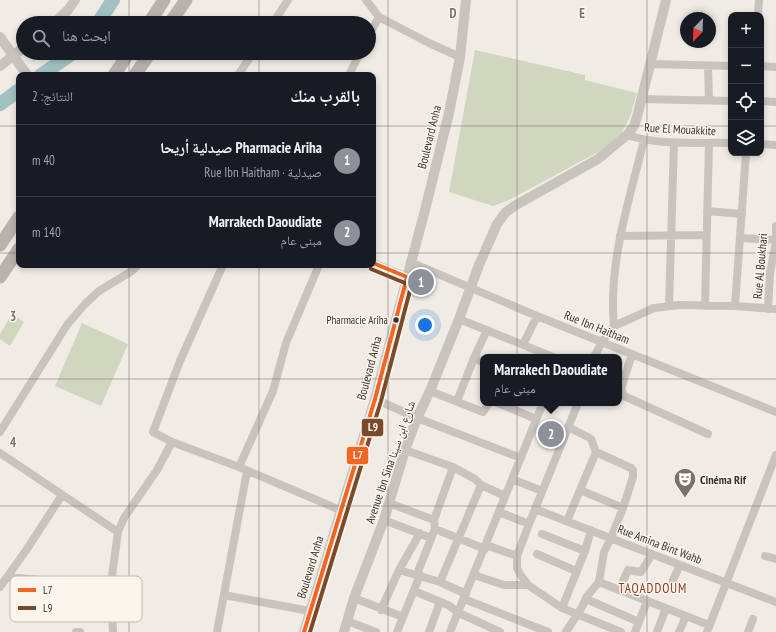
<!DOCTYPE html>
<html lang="ar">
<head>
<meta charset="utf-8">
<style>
	body { margin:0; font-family:"PT Sans Narrow","Noto Naskh Arabic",sans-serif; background:#242831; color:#f1f3f6; direction:rtl }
	.controls { position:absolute; right:12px; top:12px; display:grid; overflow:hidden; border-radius:8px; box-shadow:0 2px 6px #0003 }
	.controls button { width:36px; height:36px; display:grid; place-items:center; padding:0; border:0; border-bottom:1px solid #363941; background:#171b24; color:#f1f3f6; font:20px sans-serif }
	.compass { position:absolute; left:680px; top:12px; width:36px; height:36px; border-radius:50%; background:#171b24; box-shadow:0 2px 6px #0003; rotate:203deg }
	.you { position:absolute; left:425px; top:325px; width:14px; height:14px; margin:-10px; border:3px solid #fff; border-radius:50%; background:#1a73e8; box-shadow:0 0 0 6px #1a73e833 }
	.badge { display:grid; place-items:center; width:26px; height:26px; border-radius:50%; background:#8c9099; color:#fff; font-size:13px; font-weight:700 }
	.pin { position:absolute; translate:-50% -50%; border:2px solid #fff; box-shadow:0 1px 4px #0006 }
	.popup { position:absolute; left:480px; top:354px; width:142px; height:52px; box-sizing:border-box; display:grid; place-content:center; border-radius:8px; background:#171b24; filter:drop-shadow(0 1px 3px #0005); font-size:13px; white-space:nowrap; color:#9ea1a6 }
	.popup b { font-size:15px; color:#f1f3f6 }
	.popup::after { content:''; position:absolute; left:50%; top:100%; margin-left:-8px; border:8px solid transparent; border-top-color:#171b24 }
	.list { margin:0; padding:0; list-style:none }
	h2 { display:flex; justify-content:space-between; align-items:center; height:52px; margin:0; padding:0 16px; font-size:17px }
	h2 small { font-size:13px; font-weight:400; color:#9ea1a6 }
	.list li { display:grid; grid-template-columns:26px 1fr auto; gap:12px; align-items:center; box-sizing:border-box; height:72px; padding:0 16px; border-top:1px solid #363941 }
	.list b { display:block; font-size:15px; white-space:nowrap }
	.list p { margin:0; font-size:13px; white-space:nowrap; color:#9ea1a6 }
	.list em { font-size:13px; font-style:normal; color:#9ea1a6 }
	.icon { flex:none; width:22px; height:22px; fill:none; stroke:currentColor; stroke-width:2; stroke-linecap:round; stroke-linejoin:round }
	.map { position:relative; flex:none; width:776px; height:632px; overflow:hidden; direction:ltr }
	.search { position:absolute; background:#171b24; box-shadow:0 2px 6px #0003; left:16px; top:16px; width:360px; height:44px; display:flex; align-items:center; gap:10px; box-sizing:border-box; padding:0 14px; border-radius:22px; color:#9ea1a6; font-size:15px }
	.panel { position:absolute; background:#171b24; box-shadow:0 2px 6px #0003; left:16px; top:72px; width:360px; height:196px; border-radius:8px; direction:rtl }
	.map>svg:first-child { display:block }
	.green { fill:#d1d6bf }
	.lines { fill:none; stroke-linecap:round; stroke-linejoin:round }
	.river { stroke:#a1c2c1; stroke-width:14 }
	.minor { stroke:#c9c3be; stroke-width:8 }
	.tertiary { stroke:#c9c3be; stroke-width:10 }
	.primary { stroke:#b8b1ad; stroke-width:13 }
	.bus-1-casing { stroke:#fbf5ee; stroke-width:7 }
	.bus-2-casing { stroke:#fbf5ee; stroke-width:7 }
	.bus-1 { stroke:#f26522; stroke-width:4 }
	.bus-2 { stroke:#7a4b2a; stroke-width:4 }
	.grid { fill:none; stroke:#7a716c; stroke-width:1; stroke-opacity:0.55 }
	.bus-dot { fill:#3b302b; stroke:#fbf5ee; stroke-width:1.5 }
	.labels { text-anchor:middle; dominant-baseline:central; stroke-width:3; stroke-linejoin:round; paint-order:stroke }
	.bus-label { font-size:11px; fill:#3b302b; stroke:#fbf5ee; text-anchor:end }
	.street-label { font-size:12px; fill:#3b302b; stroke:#fbf5ee }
	.poi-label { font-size:12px; font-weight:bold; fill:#3b302b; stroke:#fbf5ee; text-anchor:start }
	.neighbourhood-label { font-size:13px; letter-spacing:1px; fill:#8c3b22; stroke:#fbf5ee }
	.key { fill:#fbf5ee; stroke:#c1bab4; stroke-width:1 }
	.key-label { font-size:11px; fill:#3b302b }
	.grid-label { font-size:13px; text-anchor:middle; font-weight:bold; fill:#7a716c; stroke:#fbf5ee; stroke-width:3; stroke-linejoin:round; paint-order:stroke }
	.line-badge { stroke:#fbf5ee; stroke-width:1.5 }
	.badge-label { font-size:11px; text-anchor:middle; font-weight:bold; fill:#fff }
</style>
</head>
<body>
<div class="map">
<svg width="776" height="632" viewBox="0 0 776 632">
	<rect width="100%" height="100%" fill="#f0ebe5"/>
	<path class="green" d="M475 50 585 75V80L637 93 630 117 620 136 600 151 509 200 493 206 449 192Z
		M12 314 24 322 10 346 0 339V334Z
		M82 323 128 344 101 406 55 386Z"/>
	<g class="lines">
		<path class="river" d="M98 23 113 0
			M41 75 73 53
			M0 104 19 90"/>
		<path class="minor" d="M366 0 379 17 429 43 460 57
			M758 15 759 0
			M273 23 288 0
			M369 35 379 17
			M651 64 731 66
			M708 66 709 100
			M761 66 776 67
			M238 75 253 53
			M349 75 360 53
			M641 99 731 101
			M761 101 776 102
			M627 135C661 146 696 142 731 143
			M761 144 776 145
			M707 211 742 214
			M620 236 706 235
			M740 238 775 240
			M410 262 537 316 776 412
			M373 263 407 277
			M223 265 180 361 153 432 172 442 239 467 340 510
			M669 306 674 143
			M705 306 709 143
			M735 306 746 153
			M768 309 770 273 776 242V226
			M459 319 553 357
			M614 326C608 263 629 201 644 140
			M523 345 537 316
			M632 354 621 389 624 396 708 434
			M594 357 602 342 614 326 654 308 679 305 735 306 776 309
			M474 358 483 362
			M430 391 483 412 489 403
			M375 399 417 418 521 458
			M457 401 474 358 487 330
			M498 403 536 419
			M578 403 529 524 517 556V568L520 574 528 585 562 608 621 632
			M0 432 67 325 85 304 99 291 132 271 138 265
			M405 450 453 467 475 479 481 485 505 496
			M0 453 118 532
			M239 467 273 391 286 343 319 265
			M512 479 542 491
			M580 490 623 508
			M389 503 434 520
			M535 509 776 602
			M499 512 529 524
			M384 520 431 538
			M567 521 596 452
			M435 529 485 549
			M542 534 585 551
			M486 545 517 556
			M537 554 576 571
			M765 556 776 559
			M399 570 440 582 466 594
			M417 574 435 529 434 520 453 467
			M474 575 504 585H528
			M7 577 62 582 111 583
			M673 580 680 565
			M440 582 481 485
			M599 582 709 625
			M0 587 27 549 62 495
			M619 590 628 570 641 572 652 554
			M414 591 448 605 459 613 500 632
			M224 595 310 611
			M354 598 403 617
			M464 599 548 632
			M586 599 639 622
			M562 608 585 551 591 530
			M381 610 399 570 420 533
			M347 621 376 632
			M76 632H80
			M113 632 111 583 118 532 124 518 157 470 172 442
			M217 632 247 471
			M397 632 420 575
			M429 632 440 602
			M450 632 543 403
			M566 632 582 607 587 596 599 582 604 552 611 538 623 508 633 477V470L631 468 596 452 591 439 588 437 568 427
			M635 632 647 601
			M657 632 666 608
			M679 632 686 616
			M707 632 776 455
			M748 632 753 619"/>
		<path class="tertiary" d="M54 23 68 10 75 0
			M0 37 27 75
			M0 66 23 48
			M304 632 375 399 425 210 449 113 460 57 466 0
			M344 632 354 598 384 520 405 450 417 418 430 391 459 319 479 265 497 224 506 212 516 205 598 159 627 135 634 126 637 117 666 0"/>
		<path class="primary" d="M149 23 164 0
			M170 23 186 0
			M114 75 129 53
			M135 75 150 53
			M0 245 19 217
			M0 277 19 249"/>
		<g class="bus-1-casing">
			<path id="bus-1" d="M373 263 407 277
				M304 632 375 399 407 277"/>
		</g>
		<g class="bus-2-casing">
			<path id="bus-2" d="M371 269 405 283
				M310 632 381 401 413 279"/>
		</g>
		<use href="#bus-1" class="bus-1"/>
		<use href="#bus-2" class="bus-2"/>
	</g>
	<path class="grid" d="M129 0V23M259 0V23M388 0V632M517 0V632M647 0V632M129 53V75M259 53V75M0 126H19M373 126H731M761 126H776M0 253H19M373 253H776M129 265V632M259 265V632M0 379H776M0 506H776"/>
	<defs>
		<g id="theatre-pin" transform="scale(1.15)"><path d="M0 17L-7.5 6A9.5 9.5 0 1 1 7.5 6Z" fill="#7a716c" stroke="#fbf5ee"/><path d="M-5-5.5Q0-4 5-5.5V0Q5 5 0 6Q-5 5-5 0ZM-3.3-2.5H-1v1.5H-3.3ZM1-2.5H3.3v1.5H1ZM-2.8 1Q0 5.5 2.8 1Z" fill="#fff"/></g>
	</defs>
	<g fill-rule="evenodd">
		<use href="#theatre-pin" x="685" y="479"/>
	</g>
	<circle class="bus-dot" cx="396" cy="320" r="3.5"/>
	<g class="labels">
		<g class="bus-label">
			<text x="388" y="320">Pharmacie Ariha</text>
		</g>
		<g class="street-label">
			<text transform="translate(680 129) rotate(3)">Rue El Mouakkite</text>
			<text transform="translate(429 137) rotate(-76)">Boulevard Anha</text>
			<text transform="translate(760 266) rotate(-85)">Rue Al Boukhari</text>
			<text transform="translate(597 327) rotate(22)">Rue Ibn Haitham</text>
			<text transform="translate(369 368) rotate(-75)">Boulevard Ariha</text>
			<text transform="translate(390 462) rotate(-71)">Avenue Ibn Sina شارع ابن سينا</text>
			<text transform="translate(660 544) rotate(21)">Rue Amina Bint Wahb</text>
			<text transform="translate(310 567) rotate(-73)">Boulevard Anha</text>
		</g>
		<g class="poi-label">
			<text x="700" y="479">Cinéma Rif</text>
		</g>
		<g class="neighbourhood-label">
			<text x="653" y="588">TAQADDOUM</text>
		</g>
	</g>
	<rect x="10" y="576" width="132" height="46" rx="6" class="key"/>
	<rect x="18" y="588" width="18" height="4" fill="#f26522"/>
	<rect x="18" y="606" width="18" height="4" fill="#7a4b2a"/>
	<g class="key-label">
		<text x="43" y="594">L7</text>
		<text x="43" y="612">L9</text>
	</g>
	<g class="grid-label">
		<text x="453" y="18">D</text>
		<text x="582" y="18">E</text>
		<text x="13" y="321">3</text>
		<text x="13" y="447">4</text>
	</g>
	<g class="line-badge">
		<rect x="361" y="418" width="23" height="19" rx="4" fill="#7a4b2a"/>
		<rect x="346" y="446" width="23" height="19" rx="4" fill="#f26522"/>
	</g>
	<g class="badge-label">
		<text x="373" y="431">L9</text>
		<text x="358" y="459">L7</text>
	</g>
</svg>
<div class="controls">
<button>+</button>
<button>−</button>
<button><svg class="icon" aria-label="locate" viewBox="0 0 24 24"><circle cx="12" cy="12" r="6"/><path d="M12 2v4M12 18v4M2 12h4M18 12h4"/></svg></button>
<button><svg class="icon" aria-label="layers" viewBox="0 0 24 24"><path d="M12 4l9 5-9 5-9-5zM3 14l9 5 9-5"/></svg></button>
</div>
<svg class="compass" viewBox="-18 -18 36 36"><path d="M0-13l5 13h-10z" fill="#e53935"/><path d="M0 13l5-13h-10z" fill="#9ea1a6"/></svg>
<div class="you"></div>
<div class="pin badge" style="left:421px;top:282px">1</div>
<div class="pin badge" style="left:551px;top:434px">2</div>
<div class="popup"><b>Marrakech Daoudiate</b>مبنى عام</div>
<div class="search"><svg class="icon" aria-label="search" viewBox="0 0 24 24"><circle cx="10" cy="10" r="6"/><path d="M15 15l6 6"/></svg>ابحث هنا</div>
<section class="panel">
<h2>بالقرب منك<small>النتائج: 2</small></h2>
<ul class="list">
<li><span class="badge">1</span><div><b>Pharmacie Ariha صيدلية أريحا</b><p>صيدلية · Rue Ibn Haitham</p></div><em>40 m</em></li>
<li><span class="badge">2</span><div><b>Marrakech Daoudiate</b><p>مبنى عام</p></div><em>140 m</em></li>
</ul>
</section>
</div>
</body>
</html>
